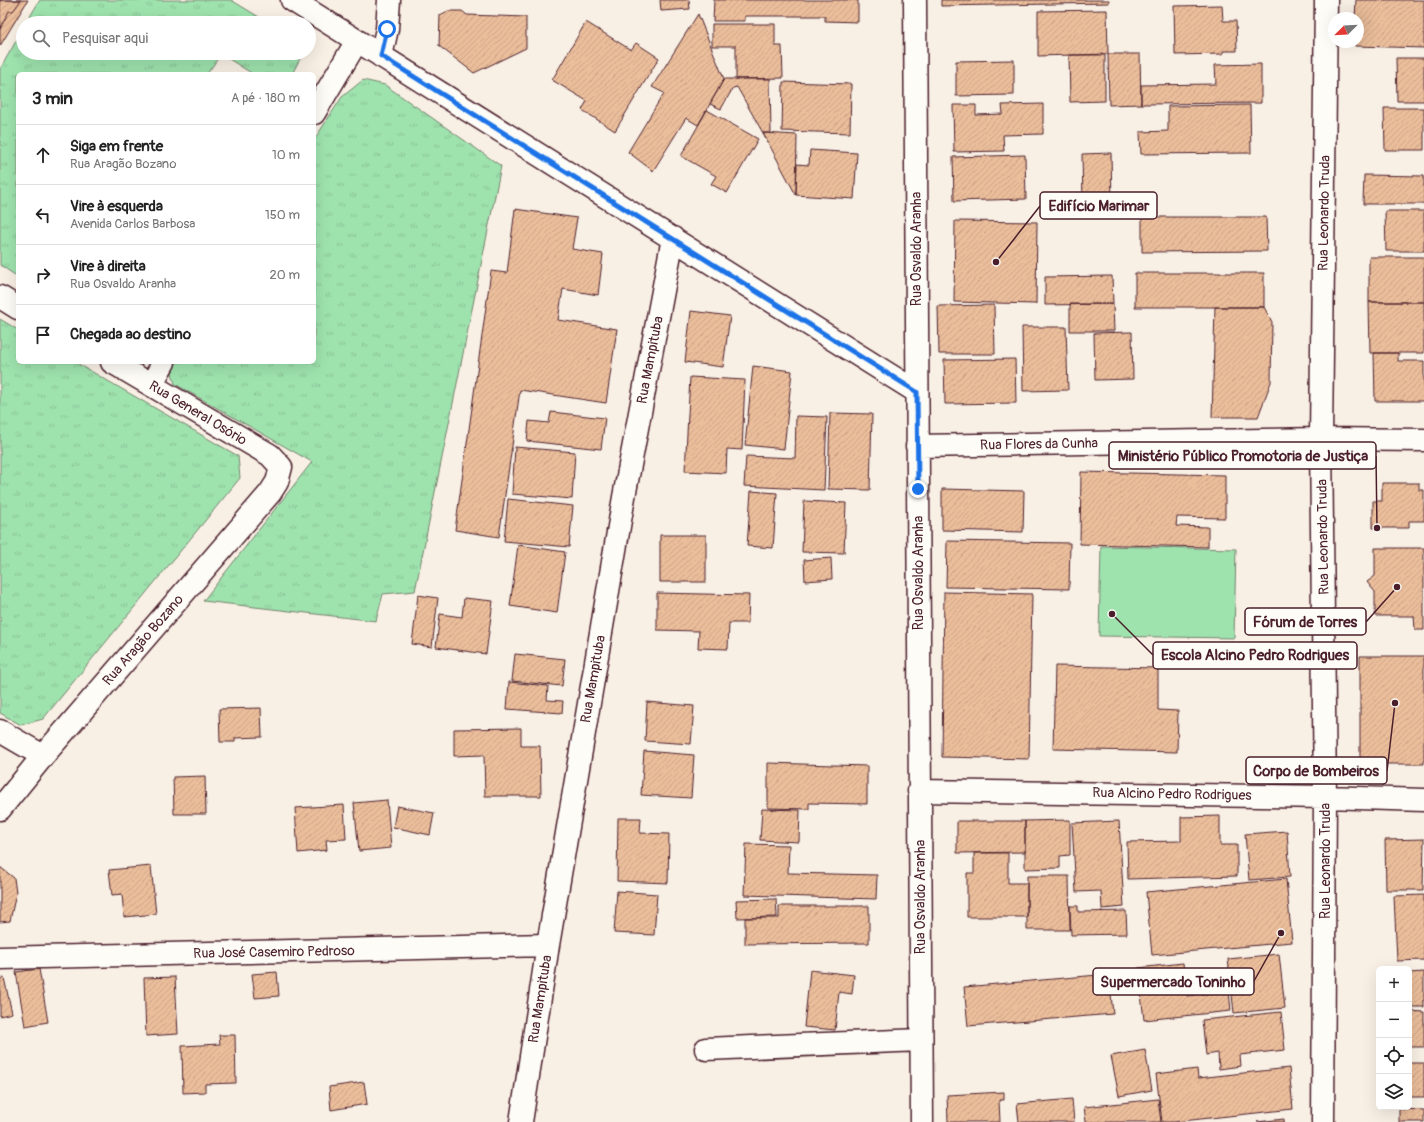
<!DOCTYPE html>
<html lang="pt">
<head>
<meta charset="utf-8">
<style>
	body { margin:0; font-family:Pangolin,sans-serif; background:#f6f6f6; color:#222 }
	.controls { position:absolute; right:12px; bottom:12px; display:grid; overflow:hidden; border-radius:6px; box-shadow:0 4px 16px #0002 }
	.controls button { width:36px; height:36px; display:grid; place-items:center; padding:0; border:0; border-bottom:1px solid #e0e0e0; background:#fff; color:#222; font:20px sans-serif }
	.compass { position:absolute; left:1328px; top:12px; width:36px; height:36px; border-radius:50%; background:#fff; box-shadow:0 4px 16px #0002; rotate:246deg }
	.stop { position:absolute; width:12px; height:12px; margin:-9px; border:3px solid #1a73e8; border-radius:50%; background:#fff }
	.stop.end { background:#1a73e8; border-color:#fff; box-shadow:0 1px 4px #0008 }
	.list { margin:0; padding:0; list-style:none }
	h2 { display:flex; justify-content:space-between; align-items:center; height:52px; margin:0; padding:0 16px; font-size:17px }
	h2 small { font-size:13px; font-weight:400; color:#767676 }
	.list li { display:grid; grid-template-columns:26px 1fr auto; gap:12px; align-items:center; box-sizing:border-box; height:60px; padding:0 16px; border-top:1px solid #e0e0e0 }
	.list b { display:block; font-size:15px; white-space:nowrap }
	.list p { margin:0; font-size:13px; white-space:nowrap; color:#767676 }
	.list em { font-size:13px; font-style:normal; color:#767676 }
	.icon { flex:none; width:22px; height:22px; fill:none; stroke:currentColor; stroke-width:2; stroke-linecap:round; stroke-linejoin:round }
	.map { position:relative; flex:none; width:1424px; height:1122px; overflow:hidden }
	.search { position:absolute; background:#fff; box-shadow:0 4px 16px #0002; left:16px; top:16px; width:300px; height:44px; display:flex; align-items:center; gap:10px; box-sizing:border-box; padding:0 14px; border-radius:22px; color:#767676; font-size:15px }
	.panel { position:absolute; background:#fff; box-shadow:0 4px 16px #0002; left:16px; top:72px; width:300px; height:292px; border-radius:6px }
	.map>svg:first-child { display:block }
	.grass { fill:url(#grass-tufts); stroke:#74816c }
	.pitch { fill:#9ee3ae; stroke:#74816c }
	.building { fill:url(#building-hatch); stroke:#4a1f2b }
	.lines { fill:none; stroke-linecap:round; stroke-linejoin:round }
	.minor-casing { stroke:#4a1f2b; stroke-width:25 }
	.minor { stroke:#fdfcf7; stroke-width:22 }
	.route { stroke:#1a73e8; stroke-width:5 }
	.labels { text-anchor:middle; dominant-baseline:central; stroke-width:3; stroke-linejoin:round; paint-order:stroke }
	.street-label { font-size:14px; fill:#4a1f2b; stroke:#fdfcf7 }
	.leader { fill:none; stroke:#4a1f2b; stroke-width:1.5 }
	.callout-dot { fill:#4a1f2b; stroke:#fdfcf7; stroke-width:1.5 }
	.callout { fill:#fdfcf7; stroke:#4a1f2b; stroke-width:1.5 }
	.callout-label { font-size:15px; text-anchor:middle; font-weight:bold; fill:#4a1f2b }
</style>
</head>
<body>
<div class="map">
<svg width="1424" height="1122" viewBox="0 0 1424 1122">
	<defs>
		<pattern id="grass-tufts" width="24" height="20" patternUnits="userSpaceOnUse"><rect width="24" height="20" fill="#9ee3ae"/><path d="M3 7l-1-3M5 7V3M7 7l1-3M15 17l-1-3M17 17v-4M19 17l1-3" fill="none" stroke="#8ac296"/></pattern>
		<pattern id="building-hatch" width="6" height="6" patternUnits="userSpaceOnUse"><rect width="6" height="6" fill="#ebbe9b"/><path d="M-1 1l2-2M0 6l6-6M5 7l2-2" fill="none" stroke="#cba386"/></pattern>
	</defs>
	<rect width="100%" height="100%" fill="#f9f0e5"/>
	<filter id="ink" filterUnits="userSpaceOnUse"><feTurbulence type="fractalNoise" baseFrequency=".025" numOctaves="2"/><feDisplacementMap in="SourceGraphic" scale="8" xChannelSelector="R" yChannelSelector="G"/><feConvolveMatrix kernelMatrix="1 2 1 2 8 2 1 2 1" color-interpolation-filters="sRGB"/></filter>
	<g filter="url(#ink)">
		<path class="grass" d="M40 0H231L269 23H26Z
			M23 29V53H303L292 74H253L221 54 207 74H18V277L0 265V69Z
			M363 80 385 85 501 166 415 591 383 594 376 621 203 601 312 462 175 384 169 362H314V140L342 97Z
			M0 319 18 330V362H75L238 456 240 478 43 719 21 725 0 713Z"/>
		<path class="pitch" d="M1101 546 1236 549 1234 638 1099 636Z"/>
		<path class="building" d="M0 0H21L13 11H9L0 29Z
			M0 0H28L0 46Z
			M660 0H689L690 9 661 11Z
			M714 0H858V22L825 21V16H745V21H713Z
			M941 0H1109V3L941 6Z
			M1356 0H1424V48L1355 46V42H1358V18H1355Z
			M1222 5 1223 21H1236L1237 51H1223V54L1175 55 1174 6Z
			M1107 10 1108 54 1038 56V11Z
			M448 11H462L467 15 526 17V48L474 73 439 46 440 15Z
			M698 14 724 79 698 125 686 118 653 171 628 152 664 93 652 87Z
			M586 22 631 50 636 43 659 58 615 131 582 110 587 101 552 80Z
			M712 24H775V46H782L783 78 736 79V46H712Z
			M1108 54H1140L1141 104 1109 105Z
			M1069 55H1105V101L1070 102Z
			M1396 58H1424V101H1397Z
			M1014 60V95L956 96V61Z
			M1261 64V103L1141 104V85L1216 84 1215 65Z
			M724 79H770L771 133H763L737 87 733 88 721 109 710 104Z
			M783 82 851 84 850 133 782 131Z
			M1043 104V134L1003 135 1004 151 954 152 953 105H976V115L1003 114 1002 105Z
			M1250 105 1251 153 1141 154 1140 132 1168 131V106Z
			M1384 108H1424V150H1385Z
			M707 110 758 139 727 193 711 184 716 176 681 156Z
			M763 133 797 135 796 195Z
			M810 150 857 153 854 199 796 195 797 164 809 165Z
			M1111 153 1112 203 1083 204 1082 154Z
			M1025 155 1026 199 954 201 953 157Z
			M1364 175 1424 176V204H1363Z
			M515 209 577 218 572 249 603 254 598 295 563 289 558 320 617 329 606 403 520 390 499 537 455 530 491 271 507 273Z
			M1385 211H1424V251H1386Z
			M1142 217H1266L1267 251 1142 252Z
			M955 221 1037 222 1036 304 954 302Z
			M1369 257H1424V302H1369Z
			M1135 273H1264V307H1135Z
			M1112 276 1113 304 1045 305V277Z
			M1369 302H1424V353H1370Z
			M1070 304H1113L1114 331H1070Z
			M994 305 995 354H939L938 306Z
			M1215 307H1264L1272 322 1271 382 1258 417H1212Z
			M691 311 730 316 723 367 685 362Z
			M1022 327H1066L1068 390 1023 391Z
			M1132 332 1133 379 1095 380 1094 333Z
			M1374 353H1398V361H1424V401H1375Z
			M1015 359 1016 403 945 404 944 360Z
			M753 366 792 371 784 449 745 445Z
			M690 377 745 380 742 450 727 449 726 473 685 471Z
			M551 412 605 418 601 449 527 441 529 421 549 423Z
			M830 413 872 414 870 490 828 489Z
			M796 416 827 417 824 490 744 486 746 456 795 458Z
			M515 447 575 452 572 499 512 494Z
			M1081 472 1225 475V518L1177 517 1176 526 1208 527V547L1080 544Z
			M1382 483H1419V490H1424V521H1409V528H1373V501H1382Z
			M942 489 1024 491 1023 532 942 530Z
			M751 491 777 493 773 548 747 546Z
			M508 499 573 506 569 547 504 541Z
			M804 501 846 503 844 553 802 552Z
			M660 535H706V582H660Z
			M947 541 1070 543 1069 589 946 587Z
			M518 545 565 552 557 613 510 606Z
			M1375 548H1424V630H1415L1414 616H1375V592L1367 582 1375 576Z
			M831 558 832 579 805 581 804 560Z
			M944 592 1032 594 1029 759 942 757Z
			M657 593 749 595 748 623H729L728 649 698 648 699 631 657 630Z
			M418 595 438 598 432 647 412 644Z
			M464 598 493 601 486 654 436 647 440 614 462 617Z
			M515 654 565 659 562 686 512 681Z
			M1360 656H1424V764H1360Z
			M1055 666 1158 668V710L1178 711 1177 752 1053 749Z
			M509 682 548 686 547 700 563 701 562 713 507 709Z
			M647 702 694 706 691 744 645 741Z
			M261 708 262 737 235 738V742H220L219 709Z
			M521 728V746H540L541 796H485L484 755 454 756V729Z
			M644 751 694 755 691 798 641 795Z
			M768 763 867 766V804L809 803V809L768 808Z
			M205 776 206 814H174L173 777Z
			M387 800 391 848 359 851 354 803Z
			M344 805 346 839 326 840 327 850 298 853 295 808Z
			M397 806 434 813 430 835 393 827Z
			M762 809 800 810 799 842 760 840Z
			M1220 816V845H1237V876L1128 879 1127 842 1181 841V817Z
			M618 818H641L640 833 669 834 668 883 617 881Z
			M1070 820V855L1060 856V868L1025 869V821Z
			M957 821H1025V852L957 853Z
			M1119 821 1124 907 1102 909 1101 891 1076 892 1072 823Z
			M1287 831 1290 877 1249 880 1245 834Z
			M1424 839 1423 890H1386L1385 840Z
			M746 844 789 845 788 873 877 875 876 899 744 895Z
			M974 853H1008V883H1027V917H967V873H974Z
			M151 866 156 914 124 917 122 894 112 895 109 870Z
			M0 867 14 878 16 893 10 921 0 922Z
			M1027 876H1069L1070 930H1027Z
			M1286 879 1292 942 1152 955 1146 892Z
			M617 891 657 894 654 935 614 933Z
			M1424 895V960L1397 961 1394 896Z
			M776 899 777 917 737 918 736 900Z
			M779 906H869V943L745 944V918H779Z
			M1070 906H1078V912L1126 911 1127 934 1071 935Z
			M1279 954 1285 1008 1234 1013 1228 959Z
			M1183 963 1187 996 1229 991 1231 1011 1144 1020 1138 968Z
			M39 969 48 1022 25 1026 16 972Z
			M810 970 854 975 852 994 839 992 835 1030 804 1027Z
			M277 972 279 996 255 998 252 974Z
			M1424 972V1007H1409V973Z
			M1109 974 1113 1014 968 1026 964 987Z
			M175 977 178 1034 146 1036 144 978Z
			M4 978 12 1013 0 1016V979Z
			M1409 1011 1424 1012V1047H1409Z
			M1281 1012 1285 1050 1240 1055 1241 1066 1219 1069 1218 1053 1206 1055 1202 1020Z
			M219 1035H235L236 1083 205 1084V1092L183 1093 182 1046 220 1044Z
			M1145 1050 1152 1090 1119 1096 1111 1056Z
			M1409 1063H1424V1097H1409Z
			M1289 1068 1293 1109 1173 1122H1162L1156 1074 1197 1069 1198 1078Z
			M364 1082 367 1104 331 1110 329 1087Z
			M1004 1092V1100H999L1000 1122H948L947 1095Z
			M1072 1099 1074 1122H1019L1017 1104Z
			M1158 1099 1161 1122H1086L1084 1107Z
			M1399 1109 1424 1110V1122H1399Z
			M1284 1119V1122H1257Z"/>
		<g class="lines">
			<g class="minor-casing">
				<path id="minor" d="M292 0 917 392
					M915 0 922 1122
					M381 56 387 29 389 0
					M314 113 357 41
					M0 297 18 308
					M151 385 164 362
					M917 446 1321 439 1424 440
					M0 731 43 756
					M919 791 1325 797 1424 800
					M0 809 43 756 270 493 277 482 281 467 270 455 112 362
					M0 958 548 945
					M706 1049 921 1040
					M521 1122 548 945 624 497 673 238
					M1323 1122 1325 797 1321 439 1326 0"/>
			</g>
			<use href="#minor" class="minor"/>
		</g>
	</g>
	<g class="lines" filter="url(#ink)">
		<path class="route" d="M387 29 381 56 917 392 918 489"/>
	</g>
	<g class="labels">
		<g class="street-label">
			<text transform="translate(1324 213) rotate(-89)">Rua Leonardo Truda</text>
			<text transform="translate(916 249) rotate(-90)">Rua Osvaldo Aranha</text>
			<text transform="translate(650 360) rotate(-79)">Rua Mampituba</text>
			<text transform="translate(198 413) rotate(31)">Rua General Osório</text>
			<text transform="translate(1039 444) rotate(-1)">Rua Flores da Cunha</text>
			<text transform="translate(1323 537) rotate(-91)">Rua Leonardo Truda</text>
			<text transform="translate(918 573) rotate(-90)">Rua Osvaldo Aranha</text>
			<text transform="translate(143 640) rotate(-49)">Rua Aragão Bozano</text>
			<text transform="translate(593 679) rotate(-80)">Rua Mampituba</text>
			<text transform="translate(1172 794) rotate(1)">Rua Alcino Pedro Rodrigues</text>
			<text transform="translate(1325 861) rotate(-90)">Rua Leonardo Truda</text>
			<text transform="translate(920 897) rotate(-90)">Rua Osvaldo Aranha</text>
			<text transform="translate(274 952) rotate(-1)">Rua José Casemiro Pedroso</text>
			<text transform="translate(540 999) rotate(-81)">Rua Mampituba</text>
		</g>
	</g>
	<path class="leader" d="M996 262L1040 206M1377 528L1376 456M1397 587L1366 622M1112 614L1153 655M1395 703L1387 771M1281 933L1254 981"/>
	<g class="callout-dot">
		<circle cx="996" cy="262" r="4"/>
		<circle cx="1377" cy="528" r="4"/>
		<circle cx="1397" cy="587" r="4"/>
		<circle cx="1112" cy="614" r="4"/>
		<circle cx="1395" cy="703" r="4"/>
		<circle cx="1281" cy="933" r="4"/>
	</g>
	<g class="callout">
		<rect x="1040" y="192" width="117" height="27" rx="4"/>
		<rect x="1109" y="442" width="267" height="27" rx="4"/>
		<rect x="1245" y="608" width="121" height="27" rx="4"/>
		<rect x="1153" y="642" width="204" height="27" rx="4"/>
		<rect x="1246" y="757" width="141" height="27" rx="4"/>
		<rect x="1093" y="968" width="161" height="27" rx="4"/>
	</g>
	<g class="callout-label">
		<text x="1099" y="211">Edifício Marimar</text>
		<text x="1243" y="461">Ministério Público Promotoria de Justiça</text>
		<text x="1305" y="627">Fórum de Torres</text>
		<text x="1255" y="660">Escola Alcino Pedro Rodrigues</text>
		<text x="1316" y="776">Corpo de Bombeiros</text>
		<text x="1173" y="987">Supermercado Toninho</text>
	</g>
</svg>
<div class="controls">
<button>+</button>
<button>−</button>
<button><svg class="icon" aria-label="locate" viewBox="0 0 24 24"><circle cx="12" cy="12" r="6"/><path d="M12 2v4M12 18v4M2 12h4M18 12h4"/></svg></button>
<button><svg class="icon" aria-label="layers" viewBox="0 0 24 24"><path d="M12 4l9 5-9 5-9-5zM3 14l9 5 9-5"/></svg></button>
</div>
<svg class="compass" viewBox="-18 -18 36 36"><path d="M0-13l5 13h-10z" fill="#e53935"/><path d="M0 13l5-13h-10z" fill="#767676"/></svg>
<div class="stop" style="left:387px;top:29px"></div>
<div class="stop end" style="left:918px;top:489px"></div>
<div class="search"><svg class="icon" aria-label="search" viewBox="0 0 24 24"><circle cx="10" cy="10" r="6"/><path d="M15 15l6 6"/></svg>Pesquisar aqui</div>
<section class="panel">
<h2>3 min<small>A pé · 180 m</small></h2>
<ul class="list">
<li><svg class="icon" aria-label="ahead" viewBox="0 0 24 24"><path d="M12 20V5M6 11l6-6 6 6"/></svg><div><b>Siga em frente</b><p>Rua Aragão Bozano</p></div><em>10 m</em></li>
<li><svg class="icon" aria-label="left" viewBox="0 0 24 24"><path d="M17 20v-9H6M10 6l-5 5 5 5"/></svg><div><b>Vire à esquerda</b><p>Avenida Carlos Barbosa</p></div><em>150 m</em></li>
<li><svg class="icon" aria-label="right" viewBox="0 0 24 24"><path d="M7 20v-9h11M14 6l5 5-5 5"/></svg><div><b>Vire à direita</b><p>Rua Osvaldo Aranha</p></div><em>20 m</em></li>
<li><svg class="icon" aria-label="arrive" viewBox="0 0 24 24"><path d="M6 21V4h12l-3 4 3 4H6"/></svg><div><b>Chegada ao destino</b></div></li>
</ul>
</section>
</div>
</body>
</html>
